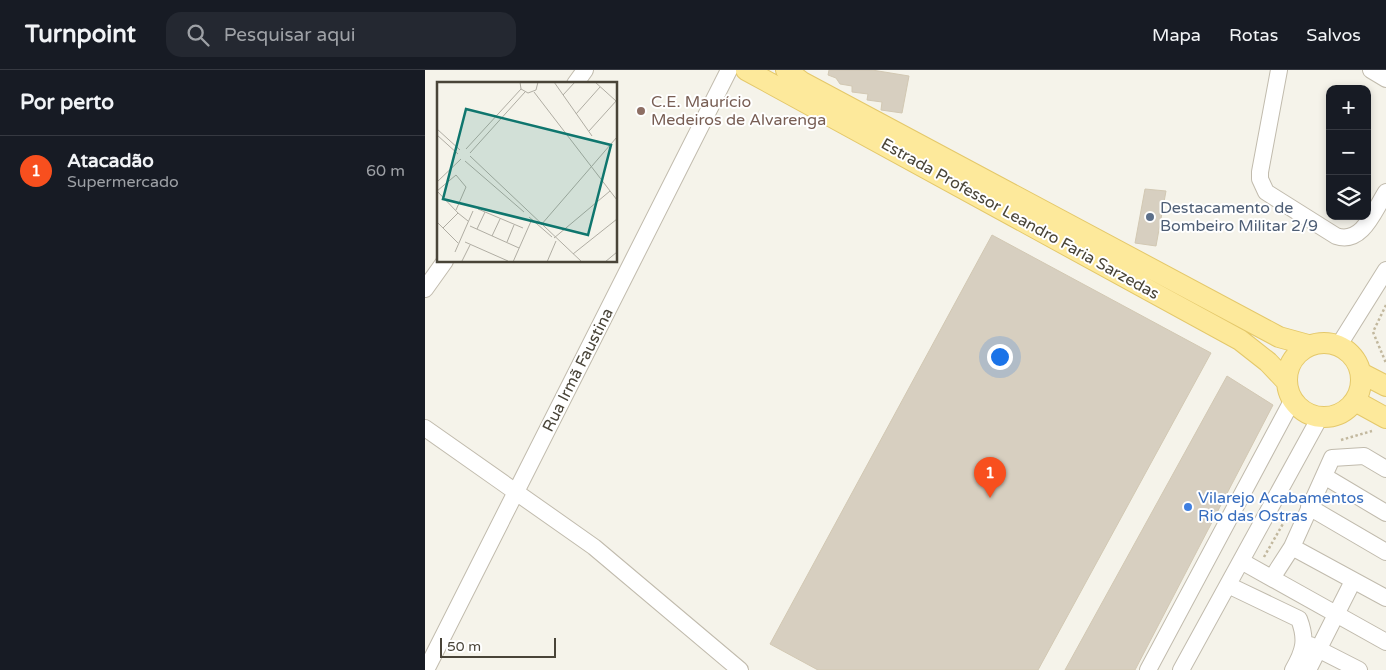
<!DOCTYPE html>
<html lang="pt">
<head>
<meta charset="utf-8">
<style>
	body { margin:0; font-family:"Varela Round",sans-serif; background:#242831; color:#f1f3f6 }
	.controls { position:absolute; right:15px; top:15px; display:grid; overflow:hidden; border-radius:10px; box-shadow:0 2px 8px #0003 }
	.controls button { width:45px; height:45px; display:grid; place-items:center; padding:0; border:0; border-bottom:1px solid #363941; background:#171b24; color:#f1f3f6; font:25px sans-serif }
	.scale { position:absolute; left:15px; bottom:12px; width:116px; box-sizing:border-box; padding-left:5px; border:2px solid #494438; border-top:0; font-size:14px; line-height:18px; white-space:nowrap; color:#494438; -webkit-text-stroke:4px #fff; paint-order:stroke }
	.you { position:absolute; left:574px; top:286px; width:18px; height:18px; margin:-12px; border:4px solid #fff; border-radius:50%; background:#1a73e8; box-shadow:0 0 0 8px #1a73e833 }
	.badge { display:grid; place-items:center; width:32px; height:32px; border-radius:50%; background:#f84f1e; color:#fff; font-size:16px; font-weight:700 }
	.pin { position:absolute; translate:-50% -41px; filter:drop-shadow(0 1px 2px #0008) }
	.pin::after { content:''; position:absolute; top:26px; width:18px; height:15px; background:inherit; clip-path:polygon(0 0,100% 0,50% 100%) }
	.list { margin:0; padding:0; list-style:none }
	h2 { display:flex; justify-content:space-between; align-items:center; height:65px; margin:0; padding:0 20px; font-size:21px }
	h2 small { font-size:16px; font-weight:400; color:#9ea1a6 }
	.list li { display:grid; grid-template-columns:32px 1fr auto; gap:15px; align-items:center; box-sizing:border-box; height:70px; padding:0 20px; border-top:1px solid #363941 }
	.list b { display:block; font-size:19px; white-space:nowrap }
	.list p { margin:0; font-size:16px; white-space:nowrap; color:#9ea1a6 }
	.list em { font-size:16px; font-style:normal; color:#9ea1a6 }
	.icon { flex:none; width:28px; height:28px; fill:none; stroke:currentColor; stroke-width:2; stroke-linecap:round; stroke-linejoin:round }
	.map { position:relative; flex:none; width:961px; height:600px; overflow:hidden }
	header { display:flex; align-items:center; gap:30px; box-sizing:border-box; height:70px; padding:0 25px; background:#171b24; border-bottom:1px solid #363941 }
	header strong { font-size:24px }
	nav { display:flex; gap:28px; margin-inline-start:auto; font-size:18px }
	.search { width:350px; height:45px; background:#242831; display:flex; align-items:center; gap:12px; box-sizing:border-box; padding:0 18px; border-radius:15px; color:#9ea1a6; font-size:19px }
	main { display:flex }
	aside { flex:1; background:#171b24 }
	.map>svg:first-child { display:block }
	.building { fill:#d7cfc0; stroke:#d2c8b3 }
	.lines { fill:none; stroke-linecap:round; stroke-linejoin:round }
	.minor-casing { stroke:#c1bbad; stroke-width:18 }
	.major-casing { stroke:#e4c86a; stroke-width:22 }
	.path { stroke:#c2b89e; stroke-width:2.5; stroke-dasharray:2.5 2.5; stroke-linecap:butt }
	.minor { stroke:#fff; stroke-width:16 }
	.major { stroke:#fde99b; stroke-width:20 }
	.education-dot { fill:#8d6e63; stroke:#fff; stroke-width:2 }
	.service-dot { fill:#5c6f8a; stroke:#fff; stroke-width:2 }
	.shop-dot { fill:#3f7fe0; stroke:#fff; stroke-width:2 }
	.labels { text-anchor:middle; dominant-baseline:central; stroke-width:4; stroke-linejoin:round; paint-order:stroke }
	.education-label { font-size:16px; fill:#785e54; stroke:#fff; text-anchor:start }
	.service-label { font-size:16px; fill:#4e5e75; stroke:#fff; text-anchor:start }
	.street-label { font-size:16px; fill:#494438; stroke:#fff }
	.shop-label { font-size:16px; fill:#366cbe; stroke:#fff; text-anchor:start }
	.inset-road { fill:none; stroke:#b0ada3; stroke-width:1 }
	.view { fill:#0f766e; fill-opacity:0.15; stroke:#0f766e; stroke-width:2.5 }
	.inset-edge { fill:none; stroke:#494438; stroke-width:2.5 }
</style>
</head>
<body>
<header>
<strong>Turnpoint</strong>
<div class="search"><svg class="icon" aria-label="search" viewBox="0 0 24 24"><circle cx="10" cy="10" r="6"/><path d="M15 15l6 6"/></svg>Pesquisar aqui</div>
<nav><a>Mapa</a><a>Rotas</a><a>Salvos</a></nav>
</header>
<main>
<aside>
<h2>Por perto<small></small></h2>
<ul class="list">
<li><span class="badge">1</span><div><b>Atacadão</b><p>Supermercado</p></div><em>60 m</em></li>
</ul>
</aside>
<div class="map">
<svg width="961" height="600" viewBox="0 0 961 600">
	<rect width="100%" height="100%" fill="#f5f3ea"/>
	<path class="building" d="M404 0H447L484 6 477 43 456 40 457 32 442 30 443 24 427 22V16L415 14 411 8 403 5Z
		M720 119 741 121 731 176 710 173Z
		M567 165 786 283 613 600H393L345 574Z
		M802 306 848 335 710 600H640Z"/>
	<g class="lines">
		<g class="minor-casing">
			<path id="minor" d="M854 0 835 102V109L841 122 911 166C937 175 949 141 961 122
				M946 0 961 9
				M150 14 160 0
				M0 219 20 191
				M914 275 961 200
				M0 358 169 477 315 600
				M899 406 961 443
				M884 437 961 482
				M867 477 961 528
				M816 491 961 572
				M847 508 867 477 907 388 939 386 961 399
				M803 515 874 549C882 570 879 581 868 600
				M885 575 934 600
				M1 600 304 0
				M723 600 867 331
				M756 600 895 347
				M883 600 928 511"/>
		</g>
		<g class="major-casing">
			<path id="major" d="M321 0 815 270 843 292 861 311
				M361 0 377 12 854 267 883 275
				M862 310a37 37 0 1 1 74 0a37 37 0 1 1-74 0Z
				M936 303 961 316
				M930 331 961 348"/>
		</g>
		<path class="path" d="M961 235 948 262 961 293
			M916 370 947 361
			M839 487 859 452V447"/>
		<use href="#minor" class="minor"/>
		<use href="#major" class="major"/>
	</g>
	<circle class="education-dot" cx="216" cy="41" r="5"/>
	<circle class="service-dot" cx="725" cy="147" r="5"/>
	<circle class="shop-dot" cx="763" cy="437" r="5"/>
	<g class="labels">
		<g class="education-label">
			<text x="226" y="32">C.E. Maurício<tspan x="226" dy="18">Medeiros de Alvarenga</tspan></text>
		</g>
		<g class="service-label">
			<text x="735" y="138">Destacamento de<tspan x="735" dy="18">Bombeiro Militar 2/9</tspan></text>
		</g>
		<g class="street-label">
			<text transform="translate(595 149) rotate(29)">Estrada Professor Leandro Faria Sarzedas</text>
			<text transform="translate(153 300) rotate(-63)">Rua Irmã Faustina</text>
		</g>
		<g class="shop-label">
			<text x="773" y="428">Vilarejo Acabamentos<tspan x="773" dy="18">Rio das Ostras</tspan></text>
		</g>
	</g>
	<g transform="translate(12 12)">
		<rect width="180" height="180" fill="#f5f3ea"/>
		<path class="inset-road" d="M83 0 84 7 91 11 99 8 101 0M117 0 155 54M158 0 179 19M97 10 180 118M126 13 138 0M139 32 163 5M0 47 23 68M152 49 180 18M0 53 21 72M29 67 84 7M33 71 88 10M33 74 145 180M28 79 87 130M0 100 24 77M41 127 86 146M19 128 29 105 19 93 0 109 21 131 31 139M92 135 115 155M0 140 21 161M104 143 180 55M33 144 82 166M6 146 21 131M40 147 48 130M55 154 63 137M117 156 173 109M28 160 71 179M70 160 77 143M18 170 36 129M136 172 180 137M25 179 33 163M76 180 95 137M110 180 119 159M168 180 180 170"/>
		<path class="view" d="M29 27 174 63 151 153 6 117Z"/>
		<rect width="180" height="180" class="inset-edge"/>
	</g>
</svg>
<div class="controls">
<button>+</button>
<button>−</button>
<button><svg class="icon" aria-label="layers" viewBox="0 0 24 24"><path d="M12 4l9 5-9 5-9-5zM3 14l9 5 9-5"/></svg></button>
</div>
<div class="scale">50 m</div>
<div class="you"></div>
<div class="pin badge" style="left:565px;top:428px">1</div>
</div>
</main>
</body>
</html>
